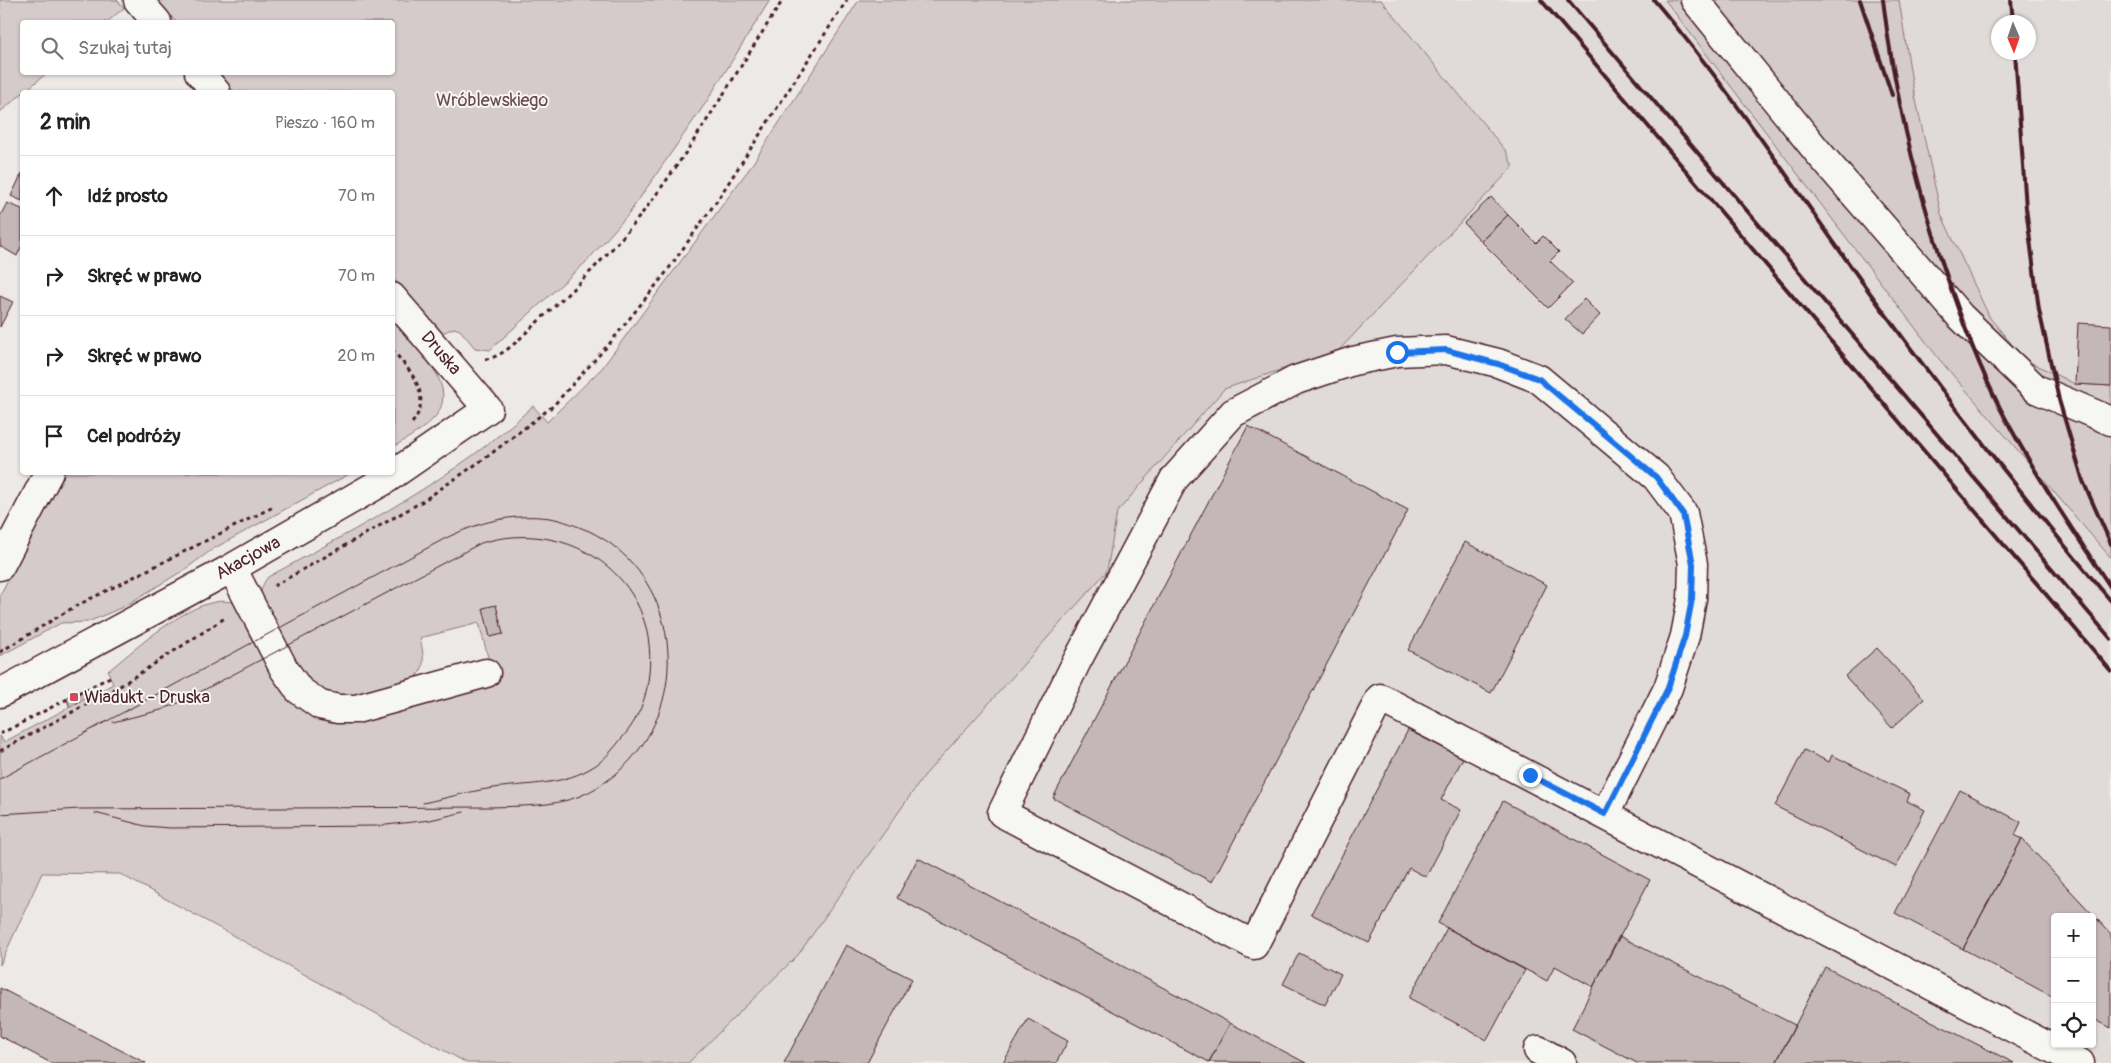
<!DOCTYPE html>
<html lang="pl">
<head>
<meta charset="utf-8">
<style>
	body { margin:0; font-family:Pangolin,sans-serif; background:#f2f2f2; color:#222 }
	.controls { position:absolute; right:15px; bottom:15px; display:grid; overflow:hidden; border-radius:5px; box-shadow:0 1px 4px #0004 }
	.controls button { width:45px; height:45px; display:grid; place-items:center; padding:0; border:0; border-bottom:1px solid #e0e0e0; background:#fff; color:#222; font:25px sans-serif }
	.compass { position:absolute; left:1991px; top:15px; width:45px; height:45px; border-radius:50%; background:#fff; box-shadow:0 1px 4px #0004; rotate:178deg }
	.stop { position:absolute; width:15px; height:15px; margin:-11px; border:4px solid #1a73e8; border-radius:50%; background:#fff }
	.stop.end { background:#1a73e8; border-color:#fff; box-shadow:0 1px 5px #0008 }
	.list { margin:0; padding:0; list-style:none }
	h2 { display:flex; justify-content:space-between; align-items:center; height:65px; margin:0; padding:0 20px; font-size:21px }
	h2 small { font-size:16px; font-weight:400; color:#767676 }
	.list li { display:grid; grid-template-columns:32px 1fr auto; gap:15px; align-items:center; box-sizing:border-box; height:80px; padding:0 20px; border-top:1px solid #e0e0e0 }
	.list b { display:block; font-size:19px; white-space:nowrap }
	.list em { font-size:16px; font-style:normal; color:#767676 }
	.icon { flex:none; width:28px; height:28px; fill:none; stroke:currentColor; stroke-width:2; stroke-linecap:round; stroke-linejoin:round }
	.map { position:relative; flex:none; width:2111px; height:1063px; overflow:hidden }
	.search { position:absolute; background:#fff; box-shadow:0 1px 4px #0004; left:20px; top:20px; width:375px; height:55px; display:flex; align-items:center; gap:12px; box-sizing:border-box; padding:0 18px; border-radius:5px; color:#767676; font-size:19px }
	.panel { position:absolute; background:#fff; box-shadow:0 1px 4px #0004; left:20px; top:90px; width:375px; height:385px; border-radius:5px }
	.map>svg:first-child { display:block }
	.built { fill:#e0dad8; fill-rule:evenodd }
	.green { fill:#d4cbca; stroke:#8f757a }
	.building { fill:#c4b7b7; stroke:#4a1f2b }
	.lines { fill:none; stroke-linecap:round; stroke-linejoin:round }
	.minor-casing { stroke:#4a1f2b; stroke-width:31 }
	.path { stroke:#4a1f2b; stroke-width:3; stroke-dasharray:4 4; stroke-linecap:butt }
	.minor { stroke:#f6f6f2; stroke-width:28 }
	.tram { stroke:#4a1f2b; stroke-width:1 }
	.rail { stroke:#4a1f2b; stroke-width:4 }
	.route { stroke:#1a73e8; stroke-width:6 }
	.poi-dot { fill:#d1495b; stroke:#f6f6f2; stroke-width:2 }
	.labels { text-anchor:middle; dominant-baseline:central; stroke-width:4; stroke-linejoin:round; paint-order:stroke }
	.park-label { font-size:18px; fill:#6c4a53; stroke:#f6f6f2 }
	.street-label { font-size:18px; fill:#4a1f2b; stroke:#f6f6f2 }
	.poi-label { font-size:18px; fill:#4a1f2b; stroke:#f6f6f2; text-anchor:start }
</style>
</head>
<body>
<div class="map">
<svg width="2111" height="1063" viewBox="0 0 2111 1063">
	<rect width="100%" height="100%" fill="#ece9e6"/>
	<filter id="ink" filterUnits="userSpaceOnUse"><feTurbulence type="fractalNoise" baseFrequency=".02" numOctaves="2"/><feDisplacementMap in="SourceGraphic" scale="10" xChannelSelector="R" yChannelSelector="G"/><feConvolveMatrix kernelMatrix="1 2 1 2 8 2 1 2 1" color-interpolation-filters="sRGB"/></filter>
	<g filter="url(#ink)">
		<path class="built" d="M1381 0H1694L2111 504V1063H688L798 955 924 776 1107 571 1117 512 1224 389 1339 350 1513 167 1506 151ZM2055 917H2092V1044H2055Z
			M1899 0H2111V386L2075 384 2023 359 1990 318 1941 214 1912 82ZM1998 22H2028V52H1998Z"/>
		<path class="green" d="M0 0H117L124 8 107 22H22V72L47 73 0 112Z
			M156 0H770L705 104 628 215 587 261 490 350 475 348 460 330 454 328 440 334 393 278 392 92H235L218 73 392 72V22H176Z
			M859 0H1381L1506 151 1513 167 1339 350 1224 389 1117 512 1107 571 924 776 798 955 688 1063H467L120 874 42 873 0 965V736L4 742 113 684 108 671C135 650 203 585 239 605L270 663 292 698 306 708 330 717H362L495 684 479 623 420 638C422 648 425 659 422 668 414 690 369 700 348 700 335 701 319 696 309 687 291 673 282 645 272 625 264 608 254 594 268 577 359 527 456 478 533 406L547 422 602 368 749 169Z
			M1665 0H1899L1912 82 1941 214 1990 318 2024 359 2075 384 2111 386V558L1939 359Z
			M392 321C413 344 463 386 434 418 423 430 406 439 393 447Z
			M64 473H351L213 549 184 570 123 607 88 622 61 623 0 656V595Z"/>
		<path class="building" d="M22 173V201L11 196Z
			M1491 197 1508 215 1481 241 1464 223Z
			M7 203 22 209V245L17 256 0 246V216Z
			M1508 215 1536 243 1543 236 1559 252 1550 261 1573 283 1548 308 1481 241Z
			M0 296 13 302 0 327Z
			M1584 299 1600 315 1582 334 1565 319Z
			M2078 323 2111 325V386L2075 384Z
			M1248 426 1408 510 1212 882 1053 798Z
			M1465 542 1547 585 1491 693 1408 650Z
			M496 605 503 634 490 637 483 608Z
			M1877 648 1924 699 1892 728 1845 676Z
			M82 690 86 698 70 707 66 698Z
			M1408 730 1463 758 1441 800 1461 810 1426 877 1409 868 1369 943 1311 914Z
			M1804 750 1829 762 1832 755 1910 794 1907 801 1925 810 1896 867 1775 806Z
			M1960 790 2021 822 2015 835 2022 839 1963 949 1895 913Z
			M1503 801 1650 880 1593 987 1555 966 1547 981 1438 923Z
			M2022 839 2111 934V1028L2092 1018V917H2055V998L1963 949Z
			M918 858 1230 1023 1209 1062 897 898Z
			M1447 928 1525 970 1487 1040 1409 998Z
			M1619 936 1795 1025 1776 1063H1637L1572 1029Z
			M846 945 912 979 867 1063H784Z
			M1299 953 1341 974 1325 1005 1283 984Z
			M1825 967 2014 1063H1776Z
			M0 988 83 1031 146 1063H51L0 1036Z
			M1028 1019 1068 1041 1056 1063H1003Z
			M1230 1023 1306 1063 1209 1062Z"/>
		<g class="lines">
			<g class="minor-casing">
				<path id="minor" d="M138 0 157 22
					M1695 0 1817 151 1960 316 2036 389 2111 421
					M199 72 216 92
					M0 566 49 472
					M232 568 284 669 299 690 320 705 338 709H356L486 673
					M0 693 232 568 385 480 488 409 392 297
					M1605 814 1668 688 1685 636 1692 599 1693 564 1683 513 1656 477 1539 379 1498 363 1446 350 1397 352 1353 361 1296 380 1233 413 1174 479 1077 661 1002 813 1254 945 1380 698 2080 1063
					M1538 1050 1562 1063"/>
			</g>
			<path class="path" d="M392 350C410 370 434 396 412 423
				M485 359C503 358 521 337 534 325 572 291 608 256 640 216 693 148 736 72 783 0
				M274 586 423 501 488 456 553 406 610 343 665 274 718 199 847 0
				M0 652 74 607 273 507
				M0 734 110 677
				M0 751 117 688 225 618"/>
			<use href="#minor" class="minor"/>
			<path class="tram" d="M113 722 161 710 183 701 481 543C569 516 659 577 649 673 647 698 638 720 622 738 614 748 606 758 596 765 564 786 529 783 494 788 470 791 447 798 423 803
				M0 779 444 539C479 522 511 513 550 518 563 520 576 526 589 531 669 569 691 673 643 744 628 766 605 786 580 796 552 807 519 806 490 807L80 809 0 814
				M95 813 145 826 170 828 377 826 430 820 464 812"/>
			<path class="rail" d="M1541 0 2111 671
				M1568 0 2111 639
				M1654 0C1733 93 1799 195 1870 293 1947 399 2026 501 2111 601
				M1860 0 1892 95
				M1883 0C1894 92 1915 180 1944 268 1960 316 1977 363 2000 408 2032 470 2072 529 2111 588
				M2011 0 2013 22
				M2015 52 2026 208 2039 310 2059 400 2083 481 2111 544"/>
		</g>
	</g>
	<g class="lines" filter="url(#ink)">
		<path class="route" d="M1397 352 1446 350 1498 364 1539 379 1656 477 1683 514 1693 564 1692 599 1685 636 1668 688 1605 814 1530 775"/>
	</g>
	<rect class="poi-dot" x="69" y="692" width="10" height="10" rx="2.5"/>
	<g class="labels">
		<g class="park-label">
			<text x="492" y="100">Wróblewskiego</text>
		</g>
		<g class="street-label">
			<text transform="translate(441 353) rotate(49)">Druska</text>
			<text transform="translate(248 558) rotate(-29)">Akacjowa</text>
		</g>
		<g class="poi-label">
			<text x="84" y="697">Wiadukt - Druska</text>
		</g>
	</g>
</svg>
<div class="controls">
<button>+</button>
<button>−</button>
<button><svg class="icon" aria-label="locate" viewBox="0 0 24 24"><circle cx="12" cy="12" r="6"/><path d="M12 2v4M12 18v4M2 12h4M18 12h4"/></svg></button>
</div>
<svg class="compass" viewBox="-18 -18 36 36"><path d="M0-13l5 13h-10z" fill="#e53935"/><path d="M0 13l5-13h-10z" fill="#767676"/></svg>
<div class="stop" style="left:1397px;top:352px"></div>
<div class="stop end" style="left:1530px;top:775px"></div>
<div class="search"><svg class="icon" aria-label="search" viewBox="0 0 24 24"><circle cx="10" cy="10" r="6"/><path d="M15 15l6 6"/></svg>Szukaj tutaj</div>
<section class="panel">
<h2>2 min<small>Pieszo · 160 m</small></h2>
<ul class="list">
<li><svg class="icon" aria-label="ahead" viewBox="0 0 24 24"><path d="M12 20V5M6 11l6-6 6 6"/></svg><div><b>Idź prosto</b></div><em>70 m</em></li>
<li><svg class="icon" aria-label="right" viewBox="0 0 24 24"><path d="M7 20v-9h11M14 6l5 5-5 5"/></svg><div><b>Skręć w prawo</b></div><em>70 m</em></li>
<li><svg class="icon" aria-label="right" viewBox="0 0 24 24"><path d="M7 20v-9h11M14 6l5 5-5 5"/></svg><div><b>Skręć w prawo</b></div><em>20 m</em></li>
<li><svg class="icon" aria-label="arrive" viewBox="0 0 24 24"><path d="M6 21V4h12l-3 4 3 4H6"/></svg><div><b>Cel podróży</b></div></li>
</ul>
</section>
</div>
</body>
</html>
